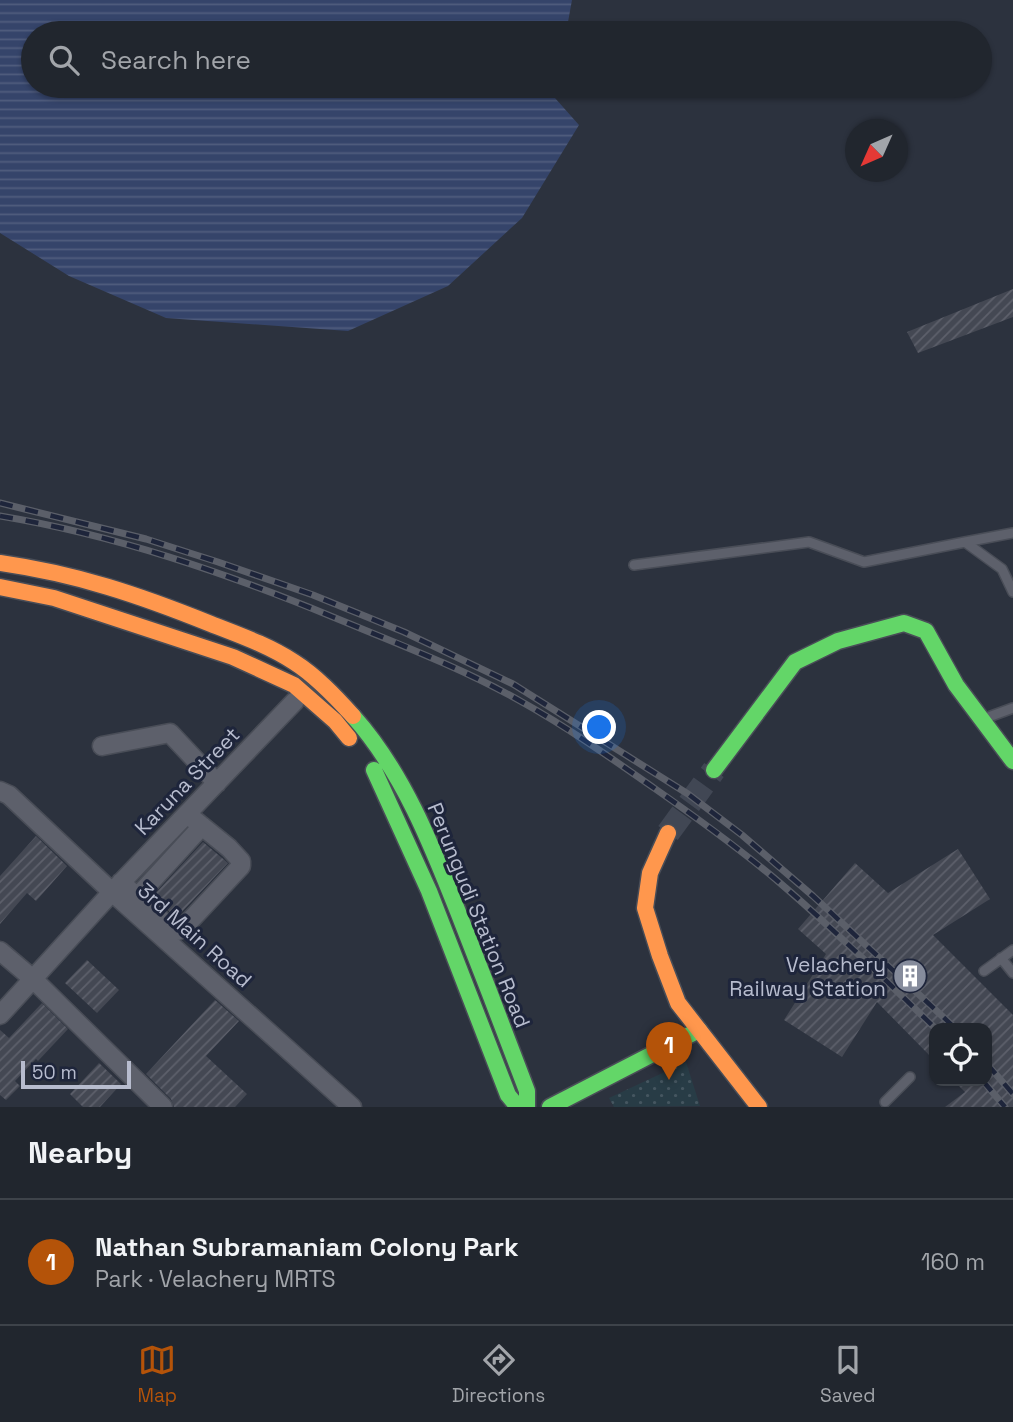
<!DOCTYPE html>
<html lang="en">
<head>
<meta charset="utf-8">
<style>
	body { margin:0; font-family:"Space Grotesk",sans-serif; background:#292e36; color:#f1f3f6 }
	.controls { position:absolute; right:21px; bottom:21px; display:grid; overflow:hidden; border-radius:14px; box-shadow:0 2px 5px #0004 }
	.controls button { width:63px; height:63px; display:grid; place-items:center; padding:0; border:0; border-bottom:2px solid #3e434a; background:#21262e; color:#f1f3f6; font:35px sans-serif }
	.compass { position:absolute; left:845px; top:119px; width:63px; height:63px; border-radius:50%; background:#21262e; box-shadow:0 2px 5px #0004; rotate:225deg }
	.scale { position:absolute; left:21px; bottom:18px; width:110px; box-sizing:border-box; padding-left:7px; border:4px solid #b7bcce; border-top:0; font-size:19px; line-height:24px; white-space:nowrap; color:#b7bcce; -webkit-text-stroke:5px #1e253b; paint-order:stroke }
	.you { position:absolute; left:600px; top:728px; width:24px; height:24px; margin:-18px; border:5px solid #fff; border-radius:50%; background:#1a73e8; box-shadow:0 0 0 10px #1a73e833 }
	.badge { display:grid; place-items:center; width:46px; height:46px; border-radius:50%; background:#b45309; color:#fff; font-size:23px; font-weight:700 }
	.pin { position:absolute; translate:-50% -58px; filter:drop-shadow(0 2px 4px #0008) }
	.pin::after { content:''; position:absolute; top:37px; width:24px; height:21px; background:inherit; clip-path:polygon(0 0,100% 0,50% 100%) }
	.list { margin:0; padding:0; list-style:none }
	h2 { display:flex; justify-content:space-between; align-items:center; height:91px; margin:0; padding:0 28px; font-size:30px }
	h2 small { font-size:23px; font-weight:400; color:#a2a5aa }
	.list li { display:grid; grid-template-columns:46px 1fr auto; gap:21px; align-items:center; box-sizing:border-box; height:126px; padding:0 28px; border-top:2px solid #3e434a }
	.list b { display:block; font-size:26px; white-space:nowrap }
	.list p { margin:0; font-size:23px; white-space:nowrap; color:#a2a5aa }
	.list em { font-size:23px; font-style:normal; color:#a2a5aa }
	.icon { flex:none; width:38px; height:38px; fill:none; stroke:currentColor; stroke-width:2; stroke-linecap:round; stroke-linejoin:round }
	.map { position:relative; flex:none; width:1013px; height:1107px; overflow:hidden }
	.search { position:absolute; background:#21262e; box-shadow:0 2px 5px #0004; left:21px; right:21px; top:21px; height:77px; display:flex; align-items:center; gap:18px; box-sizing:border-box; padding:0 24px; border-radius:38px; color:#a2a5aa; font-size:26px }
	.sheet { height:217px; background:#21262e }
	nav { display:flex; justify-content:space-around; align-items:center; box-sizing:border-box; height:98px; border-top:2px solid #3e434a; background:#21262e; font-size:19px; color:#a2a5aa }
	nav a { display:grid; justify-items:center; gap:4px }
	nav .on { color:#b45309 }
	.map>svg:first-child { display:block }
	.green { fill:url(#green-dots) }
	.water { fill:url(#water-rules) }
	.building { fill:url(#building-hatch) }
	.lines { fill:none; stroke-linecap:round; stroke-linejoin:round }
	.secondary-tunnel { stroke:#414754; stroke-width:24; stroke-dasharray:24 12; stroke-linecap:butt }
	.lane-casing { stroke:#494d57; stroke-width:12 }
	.street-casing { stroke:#494d57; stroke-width:21 }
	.fast-casing { stroke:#494d57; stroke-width:19 }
	.slow-casing { stroke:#494d57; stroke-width:19 }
	.lane { stroke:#5d606b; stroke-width:9 }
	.street { stroke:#5d606b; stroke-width:18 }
	.fast { stroke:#63d668; stroke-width:16 }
	.slow { stroke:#ff974d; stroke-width:16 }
	.rail-casing { stroke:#5b5f69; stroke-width:7 }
	.rail { stroke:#1e253b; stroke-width:4.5; stroke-dasharray:13; stroke-linecap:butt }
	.labels { text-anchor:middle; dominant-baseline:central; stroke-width:6; stroke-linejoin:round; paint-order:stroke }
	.street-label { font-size:21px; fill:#b7bcce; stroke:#1e253b }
	.poi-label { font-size:21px; fill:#b7bcce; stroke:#1e253b; text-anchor:end }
</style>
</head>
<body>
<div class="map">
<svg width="1013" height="1107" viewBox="0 0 1013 1107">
	<defs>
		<pattern id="green-dots" width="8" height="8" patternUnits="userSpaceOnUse" patternTransform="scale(1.75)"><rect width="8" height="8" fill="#283c46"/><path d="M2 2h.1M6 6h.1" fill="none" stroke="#455660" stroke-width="1.8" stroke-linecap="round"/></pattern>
		<pattern id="water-rules" width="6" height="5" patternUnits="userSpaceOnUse" patternTransform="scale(1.75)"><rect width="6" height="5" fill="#35446a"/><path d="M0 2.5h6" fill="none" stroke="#505d7e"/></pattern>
		<pattern id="building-hatch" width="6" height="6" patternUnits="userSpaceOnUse" patternTransform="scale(1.75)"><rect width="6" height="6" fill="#444853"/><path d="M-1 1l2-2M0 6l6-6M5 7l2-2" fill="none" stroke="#5d606b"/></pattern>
	</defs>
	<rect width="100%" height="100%" fill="#2c323e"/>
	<path class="green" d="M686 1062 700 1106 614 1107 609 1098Z"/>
	<path class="water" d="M0 0H572L566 33H33V86H557L555 98 579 125 522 218 448 286 348 331 166 318 69 276 0 233Z"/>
	<path class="building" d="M1013 289V317L918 353 907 332Z
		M36 836 67 866 36 901 27 893 0 924V876Z
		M203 842 228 863 176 918 153 896Z
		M958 849 990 899 933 935 1013 1015V1107H945L965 1092 954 1081H987V1028H934V1060L877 1002 842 1057 784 1020 826 954 798 929 855 863 888 893Z
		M87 960 119 990 97 1013 65 983Z
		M215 1000 239 1021 206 1056 247 1094 235 1107H174L171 1099 146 1074Z
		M42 1003 68 1029 38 1061 36 1059 15 1081 20 1086 6 1100 0 1095V1030L9 1038Z
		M99 1063 121 1084 100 1107H83L70 1094Z"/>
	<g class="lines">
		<path class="secondary-tunnel" d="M668 833 714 770"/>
		<g class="lane-casing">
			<path id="lane" d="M965 542 1013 533
				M634 565 809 542 864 562 965 542 1002 569 1013 592
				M983 719 1013 708
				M1001 958 1013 973
				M984 971 1013 950
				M885 1102 910 1077"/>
		</g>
		<g class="street-casing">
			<path id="street" d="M102 746 170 733 217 783
				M0 791 9 795 112 892 352 1107
				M121 882 172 930 177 931 186 925 241 866V861L229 848 187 814
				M137 897 202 826
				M0 951 33 979 163 1107
				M0 1015 112 892 295 701"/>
		</g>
		<g class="fast-casing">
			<path id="fast" d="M353 716C405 774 434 851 462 922 484 978 506 1035 527 1091V1107
				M374 770 429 891 508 1095 518 1107
				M714 770 795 662 838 641 904 623 926 631 956 685 1013 761
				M550 1107 699 1030"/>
		</g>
		<g class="slow-casing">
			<path id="slow" d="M0 563C77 574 139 595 211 624 239 635 268 645 294 662 316 676 335 696 353 716
				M0 587 54 598 233 657 294 685 335 721 349 738
				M668 833 650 873 645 908 660 956 678 1003 759 1107"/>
		</g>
		<use href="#lane" class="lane"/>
		<use href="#street" class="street"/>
		<use href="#fast" class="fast"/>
		<use href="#slow" class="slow"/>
		<g class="rail-casing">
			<path id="rail" d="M0 503 146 539 218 562 313 595 404 632 513 684 688 794 742 835 813 896 955 1028
				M0 516C115 535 226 573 333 617 396 643 462 668 522 702 567 727 611 758 654 788 697 818 740 849 780 883 834 929 884 979 935 1028
				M987 1064 1013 1094
				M983 1081 1005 1107"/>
		</g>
		<use href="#rail" class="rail"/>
	</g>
	<defs>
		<g id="building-disc" transform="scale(1.75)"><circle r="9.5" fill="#868c9c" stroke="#1e253b"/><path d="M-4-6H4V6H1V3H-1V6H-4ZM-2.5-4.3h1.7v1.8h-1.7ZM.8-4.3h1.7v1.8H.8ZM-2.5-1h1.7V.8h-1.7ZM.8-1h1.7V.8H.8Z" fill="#fff"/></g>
	</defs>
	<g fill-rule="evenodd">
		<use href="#building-disc" x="910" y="976"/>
	</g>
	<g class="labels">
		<g class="street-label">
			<text transform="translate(187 781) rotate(-46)">Karuna Street</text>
			<text transform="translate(479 915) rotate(68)">Perungudi Station Road</text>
			<text transform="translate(195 935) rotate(42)">3rd Main Road</text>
		</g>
		<g class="poi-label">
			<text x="886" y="964">Velachery<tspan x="886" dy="24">Railway Station</tspan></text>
		</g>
	</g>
</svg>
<div class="controls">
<button><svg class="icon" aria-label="locate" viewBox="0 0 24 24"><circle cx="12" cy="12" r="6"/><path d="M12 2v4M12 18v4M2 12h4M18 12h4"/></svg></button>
</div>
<svg class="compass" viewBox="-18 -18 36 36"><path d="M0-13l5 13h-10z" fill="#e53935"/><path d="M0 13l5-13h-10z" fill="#a2a5aa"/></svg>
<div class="scale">50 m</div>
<div class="you"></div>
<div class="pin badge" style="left:669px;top:1080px">1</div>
<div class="search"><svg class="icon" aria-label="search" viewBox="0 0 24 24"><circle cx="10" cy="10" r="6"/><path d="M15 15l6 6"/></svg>Search here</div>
</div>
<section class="sheet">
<h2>Nearby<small></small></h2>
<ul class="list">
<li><span class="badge">1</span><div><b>Nathan Subramaniam Colony Park</b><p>Park · Velachery MRTS</p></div><em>160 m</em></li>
</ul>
</section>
<nav>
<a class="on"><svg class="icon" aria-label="map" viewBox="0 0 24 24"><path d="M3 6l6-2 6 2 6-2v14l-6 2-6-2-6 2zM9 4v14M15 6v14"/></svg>Map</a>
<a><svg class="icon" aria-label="directions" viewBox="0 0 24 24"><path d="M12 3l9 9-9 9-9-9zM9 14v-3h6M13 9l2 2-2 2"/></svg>Directions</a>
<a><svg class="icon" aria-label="saved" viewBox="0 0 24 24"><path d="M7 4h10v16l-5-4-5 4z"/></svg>Saved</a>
</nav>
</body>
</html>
